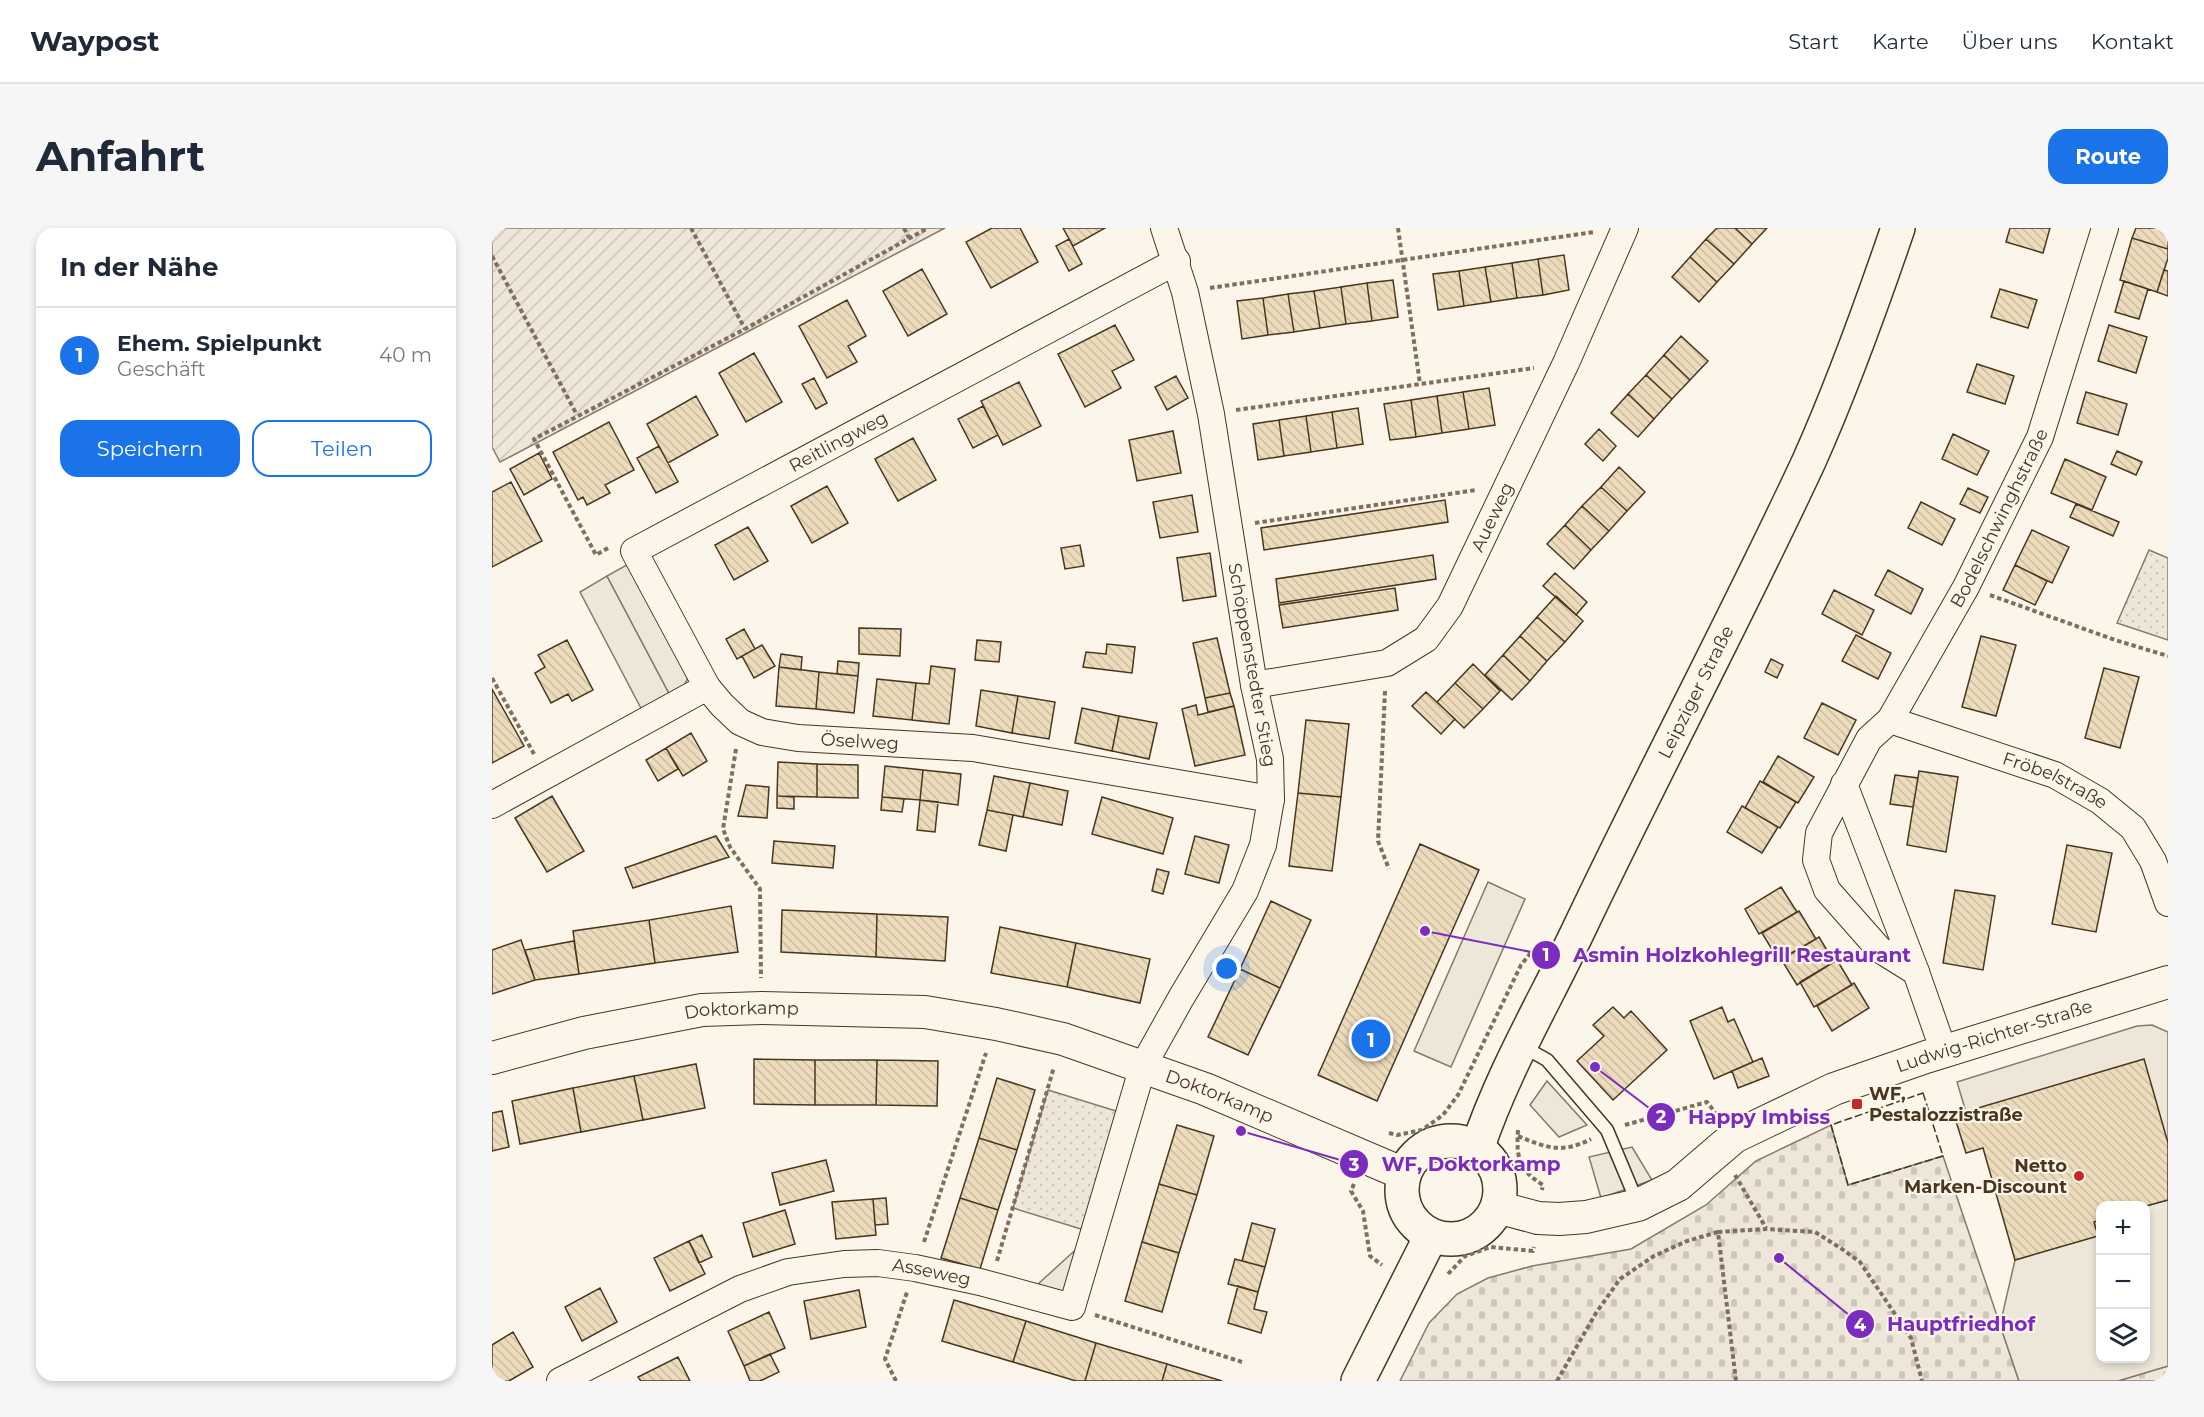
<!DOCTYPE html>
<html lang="de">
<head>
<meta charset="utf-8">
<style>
	body { margin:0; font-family:Montserrat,sans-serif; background:#f6f6f7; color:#1f2937 }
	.controls { position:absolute; right:18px; bottom:18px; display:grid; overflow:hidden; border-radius:12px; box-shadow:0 3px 9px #0003 }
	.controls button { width:54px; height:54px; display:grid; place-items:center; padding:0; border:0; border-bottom:2px solid #e0e1e3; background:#fff; color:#1f2937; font:30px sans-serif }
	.you { position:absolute; left:735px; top:741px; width:21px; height:21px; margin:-15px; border:4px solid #fff; border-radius:50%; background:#1a73e8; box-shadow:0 0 0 9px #1a73e833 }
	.badge { display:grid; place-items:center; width:39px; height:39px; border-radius:50%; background:#1a73e8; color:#fff; font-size:20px; font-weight:700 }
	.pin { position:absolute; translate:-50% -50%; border:3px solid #fff; box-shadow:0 2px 6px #0006 }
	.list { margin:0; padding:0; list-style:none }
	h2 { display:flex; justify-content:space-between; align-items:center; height:78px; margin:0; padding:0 24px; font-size:26px }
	h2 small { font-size:20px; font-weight:400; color:#747a83 }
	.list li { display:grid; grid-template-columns:39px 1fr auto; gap:18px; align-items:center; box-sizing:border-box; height:96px; padding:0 24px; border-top:2px solid #e0e1e3 }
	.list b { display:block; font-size:22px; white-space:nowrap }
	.list p { margin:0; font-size:20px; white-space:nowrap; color:#747a83 }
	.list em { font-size:20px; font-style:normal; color:#747a83 }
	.actions { display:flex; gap:12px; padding:18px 24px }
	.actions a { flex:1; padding:14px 0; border:2px solid #1a73e8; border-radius:18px; text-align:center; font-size:21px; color:#1a73e8 }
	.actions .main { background:#1a73e8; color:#fff }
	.icon { flex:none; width:33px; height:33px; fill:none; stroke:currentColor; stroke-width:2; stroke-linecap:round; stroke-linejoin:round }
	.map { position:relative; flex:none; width:1676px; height:1153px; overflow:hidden; border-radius:18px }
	header { display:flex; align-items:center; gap:36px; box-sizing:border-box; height:84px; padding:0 30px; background:#fff; border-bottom:2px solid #e0e1e3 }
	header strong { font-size:28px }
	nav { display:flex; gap:33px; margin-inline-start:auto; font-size:21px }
	.intro { display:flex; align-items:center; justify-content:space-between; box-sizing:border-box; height:144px; padding:0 36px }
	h1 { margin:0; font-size:42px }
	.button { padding:15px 27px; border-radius:18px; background:#1a73e8; color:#fff; font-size:21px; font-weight:700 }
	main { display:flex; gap:36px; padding:0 36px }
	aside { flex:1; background:#fff; border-radius:18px; box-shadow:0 3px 9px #0003 }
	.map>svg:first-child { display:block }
	.grass { fill:#ede6d9; stroke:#887966; stroke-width:1.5 }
	.cemetery { fill:url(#cemetery-stones); stroke:#887966; stroke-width:1.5 }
	.park { fill:url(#park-dots); stroke:#887966; stroke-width:1.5 }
	.garden { fill:url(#garden-furrows); stroke:#887966; stroke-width:1.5 }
	.parking { fill:#ede7d9; stroke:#887966; stroke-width:1.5 }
	.building { fill:url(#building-back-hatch); stroke:#4a3520; stroke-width:1.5 }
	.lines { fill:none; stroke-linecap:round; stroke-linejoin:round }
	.service-casing { stroke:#4a3520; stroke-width:15 }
	.minor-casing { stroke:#4a3520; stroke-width:28 }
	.tertiary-casing { stroke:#4a3520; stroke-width:34 }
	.primary-casing { stroke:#4a3520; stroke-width:36 }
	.path { stroke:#7f6f5c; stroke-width:4; stroke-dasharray:4.5 3; stroke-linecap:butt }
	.service { stroke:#fbf6e9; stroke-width:12 }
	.minor { stroke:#fbf6e9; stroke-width:26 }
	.tertiary { stroke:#fbf6e9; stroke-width:32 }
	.primary { stroke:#fbf6e9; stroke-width:33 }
	.fence { stroke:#4a3520; stroke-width:1.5; stroke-dasharray:8 3; stroke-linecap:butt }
	.poi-dot { fill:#c62828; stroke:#fbf6e9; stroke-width:2 }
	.labels { text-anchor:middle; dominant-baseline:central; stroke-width:4.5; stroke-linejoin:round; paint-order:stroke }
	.street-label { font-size:18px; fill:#4a3520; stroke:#fbf6e9 }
	.poi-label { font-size:18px; font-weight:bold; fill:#4a3520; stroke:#fbf6e9; text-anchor:start }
	.leader { fill:none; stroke:#7b2cbf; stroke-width:2 }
	.callout-dot { fill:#7b2cbf; stroke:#fbf6e9; stroke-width:2 }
	.mark-label { font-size:18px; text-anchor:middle; font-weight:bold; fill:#fff }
	.callout-label { font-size:20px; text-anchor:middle; font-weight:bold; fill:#7b2cbf; stroke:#fbf6e9; stroke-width:4.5; stroke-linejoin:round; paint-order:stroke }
</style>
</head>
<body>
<header>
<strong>Waypost</strong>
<nav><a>Start</a><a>Karte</a><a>Über uns</a><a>Kontakt</a></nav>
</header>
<div class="intro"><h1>Anfahrt</h1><a class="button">Route</a></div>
<main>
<aside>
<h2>In der Nähe<small></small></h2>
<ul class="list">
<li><span class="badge">1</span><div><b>Ehem. Spielpunkt</b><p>Geschäft</p></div><em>40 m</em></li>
</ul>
<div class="actions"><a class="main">Speichern</a><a>Teilen</a></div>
</aside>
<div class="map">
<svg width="1676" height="1153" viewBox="0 0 1676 1153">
	<defs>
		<pattern id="cemetery-stones" width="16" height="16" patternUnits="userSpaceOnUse" patternTransform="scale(1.5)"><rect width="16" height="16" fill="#ede6d9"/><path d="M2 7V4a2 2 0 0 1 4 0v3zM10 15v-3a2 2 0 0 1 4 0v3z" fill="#cdc6ba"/></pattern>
		<pattern id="park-dots" width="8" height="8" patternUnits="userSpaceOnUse" patternTransform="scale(1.5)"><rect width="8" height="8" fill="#ede6d9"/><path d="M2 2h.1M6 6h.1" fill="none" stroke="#cdc6ba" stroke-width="1.8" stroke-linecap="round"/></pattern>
		<pattern id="garden-furrows" width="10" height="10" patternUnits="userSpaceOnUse" patternTransform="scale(1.5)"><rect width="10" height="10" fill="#ede6d9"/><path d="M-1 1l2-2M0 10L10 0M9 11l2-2" fill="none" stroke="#cdc6ba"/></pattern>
		<pattern id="building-back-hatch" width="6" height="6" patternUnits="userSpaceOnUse" patternTransform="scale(1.5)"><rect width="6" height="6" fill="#ecdcbc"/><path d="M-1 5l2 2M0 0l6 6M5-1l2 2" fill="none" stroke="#ccbda1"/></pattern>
	</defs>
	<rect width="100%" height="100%" fill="#fbf6e9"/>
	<path class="grass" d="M115 348 180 471 152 486 88 364Z
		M1660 797 1676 804V915L1474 884 1465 854 1645 798Z"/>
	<path class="cemetery" d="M1339 897 1356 957 1451 928 1527 1153H908L937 1095 965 1066 996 1050 1040 1038 1139 1021 1214 977 1264 933Z
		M1676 1138V1153H1626Z"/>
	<path class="park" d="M1657 322 1676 330V412L1625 395Z
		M556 862 637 887 602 1005 521 980Z"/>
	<path class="garden" d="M0 0H453L8 234 0 219Z"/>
	<path class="parking" d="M140 334 196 440 195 452 189 463 180 471 115 348Z
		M996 654 1033 671 959 839 922 823Z
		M1055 853 1095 897 1067 909 1038 877Z
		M1140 919 1160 952 1109 970 1097 929Z
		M1676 972V1138L1626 1153H1527L1508 1097 1523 1032 1605 1008 1602 994 1608 992V1130H1654V978Z
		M602 1005 580 1079 534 1067Z"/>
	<path class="building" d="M500 0H528L546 34 499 60 474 14Z
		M571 0H613L581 18Z
		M1225 0H1243L1260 16 1242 36 1214 11Z
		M1243 0H1275L1260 16Z
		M1518 0H1558L1551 25 1514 14Z
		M1644 0H1676V21L1640 10Z
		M1640 10 1676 21V30L1665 64 1628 52Z
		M577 11 590 36 577 43 564 18Z
		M1214 11 1242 36 1225 54 1198 29Z
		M1072 27 1077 62 1051 67 1046 31Z
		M1198 29 1225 54 1207 74 1180 49Z
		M1046 31 1051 67 1025 70 1020 35Z
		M1020 35 1025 70 999 74 993 39Z
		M993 39 999 74 972 78 967 43Z
		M430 41 455 86 416 108 391 63Z
		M1672 42 1676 43V68L1665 64Z
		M967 43 972 78 946 82 941 46Z
		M901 52 906 89 880 93 875 55Z
		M1632 53 1656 61 1647 91 1623 84Z
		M875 55 880 93 854 96 849 59Z
		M849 59 854 96 828 100 822 63Z
		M1508 61 1545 72 1536 100 1499 89Z
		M822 63 828 100 802 104 796 66Z
		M796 66 802 104 776 107 771 70Z
		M771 70 776 107 750 111 745 73Z
		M355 72 374 108 356 118 365 134 335 150 307 98Z
		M623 97 642 132 620 143 629 160 593 179 566 126Z
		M1617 97 1655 109 1644 145 1606 133Z
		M1189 108 1216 133 1198 152 1172 127Z
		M262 125 290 174 254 194 227 145Z
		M1172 127 1198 152 1180 171 1154 147Z
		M1485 136 1522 148 1513 176 1475 164Z
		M1154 147 1180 171 1162 191 1136 166Z
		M684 148 696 170 675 182 663 159Z
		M322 150 335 175 324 181 310 156Z
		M527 154 549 198 511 217 489 173Z
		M997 160 1003 197 977 201 971 164Z
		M971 164 977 201 950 205 945 168Z
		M1594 164 1635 176 1626 207 1585 195Z
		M1136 166 1162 191 1146 209 1119 185Z
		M204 168 226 207 176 235 155 196Z
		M945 168 950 205 924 209 919 172Z
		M919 172 924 209 898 212 892 176Z
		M491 178 506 207 481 220 466 191Z
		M866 180 871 216 845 220 840 184Z
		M840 184 845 220 819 224 814 188Z
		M814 188 819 224 792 228 787 192Z
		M787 192 792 228 766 232 761 196Z
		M117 194 142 242 113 257 118 265 95 277 91 269 86 272 61 224Z
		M1107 201 1124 218 1111 233 1093 216Z
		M681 203 689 245 645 253 637 212Z
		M1461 206 1497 223 1485 247 1450 231Z
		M421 210 444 252 406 273 383 231Z
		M167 218 186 254 164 265 145 230Z
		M1625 223 1650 234 1644 247 1619 236Z
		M47 225 60 251 32 267 18 241Z
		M1573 231 1614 249 1600 282 1559 265Z
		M1127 239 1153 264 1135 283 1109 259Z
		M19 254 50 313 0 339V264Z
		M335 258 356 295 320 315 299 278Z
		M1109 259 1135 283 1117 303 1090 278Z
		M1476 260 1496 269 1488 285 1468 276Z
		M700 267 706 304 668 310 661 274Z
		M953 272 956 294 772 322 769 300Z
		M1429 274 1463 291 1450 317 1416 300Z
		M1584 276 1627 294 1621 308 1578 289Z
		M1090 278 1117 303 1099 322 1073 297Z
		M1073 297 1099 322 1082 341 1055 316Z
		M256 299 276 333 242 352 223 317Z
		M1540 302 1577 319 1560 355 1523 337Z
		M588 317 592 338 573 341 569 320Z
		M718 325 724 368 691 373 685 330Z
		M941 327 944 351 787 375 784 351Z
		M1523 337 1555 353 1543 377 1511 362Z
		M1396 342 1431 361 1419 386 1383 367Z
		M1063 345 1095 374 1084 387 1051 358Z
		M903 360 906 382 791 400 787 377Z
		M1342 362 1382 382 1370 407 1330 386Z
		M1064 368 1091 393 1073 414 1045 389Z
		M1045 389 1073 414 1055 433 1028 408Z
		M367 400 409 401 408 428 367 426Z
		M252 401 263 421 245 431 234 411Z
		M1364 407 1399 425 1386 451 1350 433Z
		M1028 408 1055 433 1038 453 1011 427Z
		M1489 408 1524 417 1504 488 1470 479Z
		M725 410 738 465 713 470 701 415Z
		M75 412 101 462 80 473 76 466 59 475 43 445 53 439 46 427Z
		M485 412 509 414 507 434 483 432Z
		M615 416 643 419 640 445 591 439 594 424 614 426Z
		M270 417 283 438 262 450 250 428Z
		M289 426 310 429 309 442 287 439Z
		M1011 427 1038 453 1020 472 993 447Z
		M1279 431 1291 437 1285 450 1273 444Z
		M346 433 367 435 366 448 345 446Z
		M981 436 1008 463 991 481 963 455Z
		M439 438 463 441 457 496 420 492 424 455 437 456Z
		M287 439 327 444 324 481 284 478Z
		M1612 440 1647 449 1628 520 1593 510Z
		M327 444 366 448 362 485 324 481Z
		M385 451 424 455 420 492 381 488Z
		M963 455 991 481 972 500 945 474Z
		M0 461 32 518 0 535Z
		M489 462 526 468 520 505 484 498Z
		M934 464 963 491 949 506 920 478Z
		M738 465 742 478 716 484 713 470Z
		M526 468 563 474 557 511 520 505Z
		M1330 475 1364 492 1346 527 1312 510Z
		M704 477 706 487 742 478 753 527 703 538 690 481Z
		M590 480 627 488 620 523 583 515Z
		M627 488 665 495 657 531 620 523Z
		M814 492 857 496 849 569 806 565Z
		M199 505 215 533 191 548 174 520Z
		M174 520 186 541 166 553 154 532Z
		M1286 528 1322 549 1306 575 1271 554Z
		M286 534 325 536V569L285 568Z
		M325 536 366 537V570L325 569Z
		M393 538 431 542 428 572 390 569Z
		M431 542 469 546 466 577 428 572Z
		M1427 543 1466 549 1454 624 1415 617Z
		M1403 547 1426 550 1421 579 1398 576Z
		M502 548 538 555 531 589 495 582Z
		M1268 553 1304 574 1288 600 1253 580Z
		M538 555 576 563 570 597 531 589Z
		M254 557 277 559 275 590 246 588Z
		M806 565 849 569 840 643 797 638Z
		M60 568 92 623 55 644 23 590Z
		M285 568 302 569V581L285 580Z
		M390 569 412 571 410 584 389 582Z
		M610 569 681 590 671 626 600 606Z
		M428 572 446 574 443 604 425 602Z
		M1250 578 1286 599 1270 625 1235 604Z
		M495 582 521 587 514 623 487 617Z
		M224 608 237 629 141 660 133 640Z
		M703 608 737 617 727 655 693 646Z
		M282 613 343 618 341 640 280 635Z
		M928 616 987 642 885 873 826 847Z
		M1575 617 1620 625 1604 704 1560 696Z
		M665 641 677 644 671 666 660 663Z
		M1289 659 1305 684 1267 706 1253 681Z
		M1463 662 1503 668 1491 742 1451 735Z
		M779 673 819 692 788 760 748 741Z
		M239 678 246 724 163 735 157 692Z
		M290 682 385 686 384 729 289 724Z
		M1307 683 1324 711 1287 733 1270 705Z
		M385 686 456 689 453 733 384 729Z
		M157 692 163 735 87 746 81 703Z
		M508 699 584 715 575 759 499 745Z
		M1327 709 1342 734 1305 757 1289 731Z
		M29 712 43 752 0 766V722Z
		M82 713 87 746 43 752 33 722Z
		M584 715 658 731 648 775 575 759Z
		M1345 732 1360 757 1322 779 1308 754Z
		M748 741 788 760 756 827 716 809Z
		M1362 755 1377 780 1340 803 1325 778Z
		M1121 779 1132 790 1139 783 1175 822 1121 872 1085 833 1112 808 1101 797Z
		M1230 779 1236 794 1242 791 1261 834 1222 851 1198 793Z
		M1270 830 1277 848 1246 860 1240 843Z
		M262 831 323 832V877L262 876Z
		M1652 831 1676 915V972L1654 978H1608V992L1602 994 1606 1008 1523 1032 1491 920 1474 925 1462 887Z
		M323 832H385L384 877H323Z
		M385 832 446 833 445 878 384 877Z
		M204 836 213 880 151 892 142 848Z
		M142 848 151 892 89 904 81 860Z
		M505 850 543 862 525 922 487 910Z
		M81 860 89 904 28 916 20 873Z
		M10 883 17 919 0 923V885Z
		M685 897 722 908 705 967 667 956Z
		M487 910 525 922 506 982 468 970Z
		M334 932 342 963 288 977 280 945Z
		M667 956 705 967 687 1025 650 1014Z
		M394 970 396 996 383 997 381 971Z
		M468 970 506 982 488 1041 449 1030Z
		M381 971 384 1007 344 1011 340 974Z
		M293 982 303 1016 261 1029 251 995Z
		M760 995 783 1001 773 1039 750 1033Z
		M210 1007 220 1029 207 1035 197 1013Z
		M197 1013 213 1046 178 1063 162 1030Z
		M650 1014 687 1025 670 1084 633 1073Z
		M743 1031 773 1039 766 1064 736 1056Z
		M746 1058 766 1064 762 1081 775 1084 769 1105 736 1095Z
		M108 1060 125 1094 90 1113 73 1079Z
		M367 1062 374 1099 319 1111 312 1073Z
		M462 1072 534 1093 521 1134 450 1113Z
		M277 1084 293 1120 252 1138 236 1103Z
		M534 1093 604 1115 593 1153H584L521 1134Z
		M21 1104 41 1139 17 1153H0V1117Z
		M604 1115 675 1136 670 1153H593Z
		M278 1126 287 1144 268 1153H258L252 1138Z
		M186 1129 198 1153H149L146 1149Z
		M675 1136 730 1153H670Z"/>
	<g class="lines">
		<g class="service-casing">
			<path id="service" d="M1030 818 1055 832 1115 902 1146 976"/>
		</g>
		<g class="minor-casing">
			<g id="minor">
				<path id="s1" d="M762 457 895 435 934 411 958 378 1074 135 1133 0"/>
				<path id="s2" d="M215 459 142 323 685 33"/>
				<path id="s3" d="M1398 492 1563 547 1608 573 1641 600 1661 633 1676 675"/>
				<path id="s4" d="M1352 556 1424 744 1387 721 1335 662 1324 632 1327 605 1377 511 1398 492 1474 359 1548 209 1613 0"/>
				<path id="s5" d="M0 577 215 459 230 477 248 494 270 504 306 510 481 520 779 571"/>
				<path d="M1424 744 1452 824"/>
				<path id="s6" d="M68 1153 248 1061 296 1044 352 1036 386 1035 423 1040 488 1054 580 1079 651 838 689 770 753 663 771 617 779 571 778 531 762 457 719 186 693 64 672 0"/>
			</g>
		</g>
		<g class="tertiary-casing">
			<g id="tertiary">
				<path id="s7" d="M0 830 92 805 210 782 270 780 433 784 504 796 571 811 713 861 912 946"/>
				<path id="s8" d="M1005 979 1046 990 1067 991 1094 989 1146 977 1186 957 1242 909 1342 861 1434 829 1676 754"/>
			</g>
		</g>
		<g class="primary-casing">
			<g id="primary">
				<circle cx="959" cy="962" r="49"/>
				<path id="s9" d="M985 921C1011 843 1053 773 1088 699 1162 543 1244 390 1317 233 1351 157 1379 79 1406 0"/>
				<path d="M866 1153 939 1008"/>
			</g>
		</g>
		<path class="path" d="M199 0 253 101
			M412 0 417 10
			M906 0 928 156
			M0 28 85 187
			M718 60 1102 4
			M744 182 1042 140
			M763 295 984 262
			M116 320 104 327 42 211 253 101 436 0
			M1498 367 1623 412 1676 428
			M0 450 42 526
			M893 463 886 613 897 641
			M244 521 231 601 238 619 268 661 269 750
			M1133 897 1215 874 1225 887
			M1026 902C1024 930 1027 942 1051 957L1050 962
			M897 905 905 907 930 902 951 887 966 867 1029 737 1041 722
			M1026 908C1055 920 1070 926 1099 911
			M1243 947 1274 1000
			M862 956 859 963 871 983 878 1028 890 1037
			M432 1014 494 825
			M505 1033 562 839
			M956 1046 973 1028 999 1019 1041 1023 1042 1019
			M603 1087 750 1134
			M404 1153 393 1131 415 1064
			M1065 1153 1104 1085 1128 1051 1162 1028 1195 1013 1226 1004
			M1244 1153 1226 1004 1274 1001 1323 1004 1350 1021 1368 1034 1419 1110 1430 1153"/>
		<use href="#service" class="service"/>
		<use href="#minor" class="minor"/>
		<use href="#tertiary" class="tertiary"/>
		<use href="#primary" class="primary"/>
		<path class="fence" d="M1431 865 1451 928 1356 957 1339 897Z"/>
	</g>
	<g class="poi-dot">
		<rect x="1359" y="870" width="12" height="12" rx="3"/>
		<circle cx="1587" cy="948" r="6"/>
	</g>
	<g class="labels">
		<g class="street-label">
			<text stroke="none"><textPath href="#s2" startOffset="386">Reitlingweg</textPath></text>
			<text stroke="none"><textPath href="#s4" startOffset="747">Bodelschwinghstraße</textPath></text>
			<text stroke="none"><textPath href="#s1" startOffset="320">Aueweg</textPath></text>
			<text transform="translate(760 437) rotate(80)">Schöppenstedter Stieg</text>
			<text stroke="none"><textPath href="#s9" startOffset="507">Leipziger Straße</textPath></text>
			<text stroke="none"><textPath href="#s5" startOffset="416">Öselweg</textPath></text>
			<text stroke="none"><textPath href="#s3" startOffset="176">Fröbelstraße</textPath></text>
			<text stroke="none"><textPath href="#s7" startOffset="255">Doktorkamp</textPath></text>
			<text stroke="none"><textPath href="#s8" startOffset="542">Ludwig-Richter-Straße</textPath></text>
			<text stroke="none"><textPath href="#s7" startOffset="746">Doktorkamp</textPath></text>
			<text stroke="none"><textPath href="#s6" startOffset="398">Asseweg</textPath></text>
		</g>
		<g class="poi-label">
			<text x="1377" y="866">WF,<tspan x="1377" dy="21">Pestalozzistraße</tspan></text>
			<text x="1575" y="938" text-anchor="end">Netto<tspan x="1575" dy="21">Marken-Discount</tspan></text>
		</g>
	</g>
	<path class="leader" d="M933 703L1054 727M1103 839L1169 889M749 903L862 936M1287 1030L1368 1096"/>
	<g class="callout-dot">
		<circle cx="933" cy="703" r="6"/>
		<circle cx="1103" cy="839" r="6"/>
		<circle cx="749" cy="903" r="6"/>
		<circle cx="1287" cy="1030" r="6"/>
		<circle cx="1054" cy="727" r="15"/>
		<circle cx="1169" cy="889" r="15"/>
		<circle cx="862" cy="936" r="15"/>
		<circle cx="1368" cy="1096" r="15"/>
	</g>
	<g class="mark-label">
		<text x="1054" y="733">1</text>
		<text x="1169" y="895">2</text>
		<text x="862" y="943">3</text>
		<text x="1368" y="1103">4</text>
	</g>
	<g class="callout-label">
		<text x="1250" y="734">Asmin Holzkohlegrill Restaurant</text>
		<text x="1267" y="896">Happy Imbiss</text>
		<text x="979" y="943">WF, Doktorkamp</text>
		<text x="1469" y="1103">Hauptfriedhof</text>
	</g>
</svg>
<div class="controls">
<button>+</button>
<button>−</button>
<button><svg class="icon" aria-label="layers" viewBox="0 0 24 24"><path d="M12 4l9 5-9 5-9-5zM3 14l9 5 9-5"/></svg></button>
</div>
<div class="you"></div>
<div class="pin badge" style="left:879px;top:811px">1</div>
</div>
</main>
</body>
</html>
